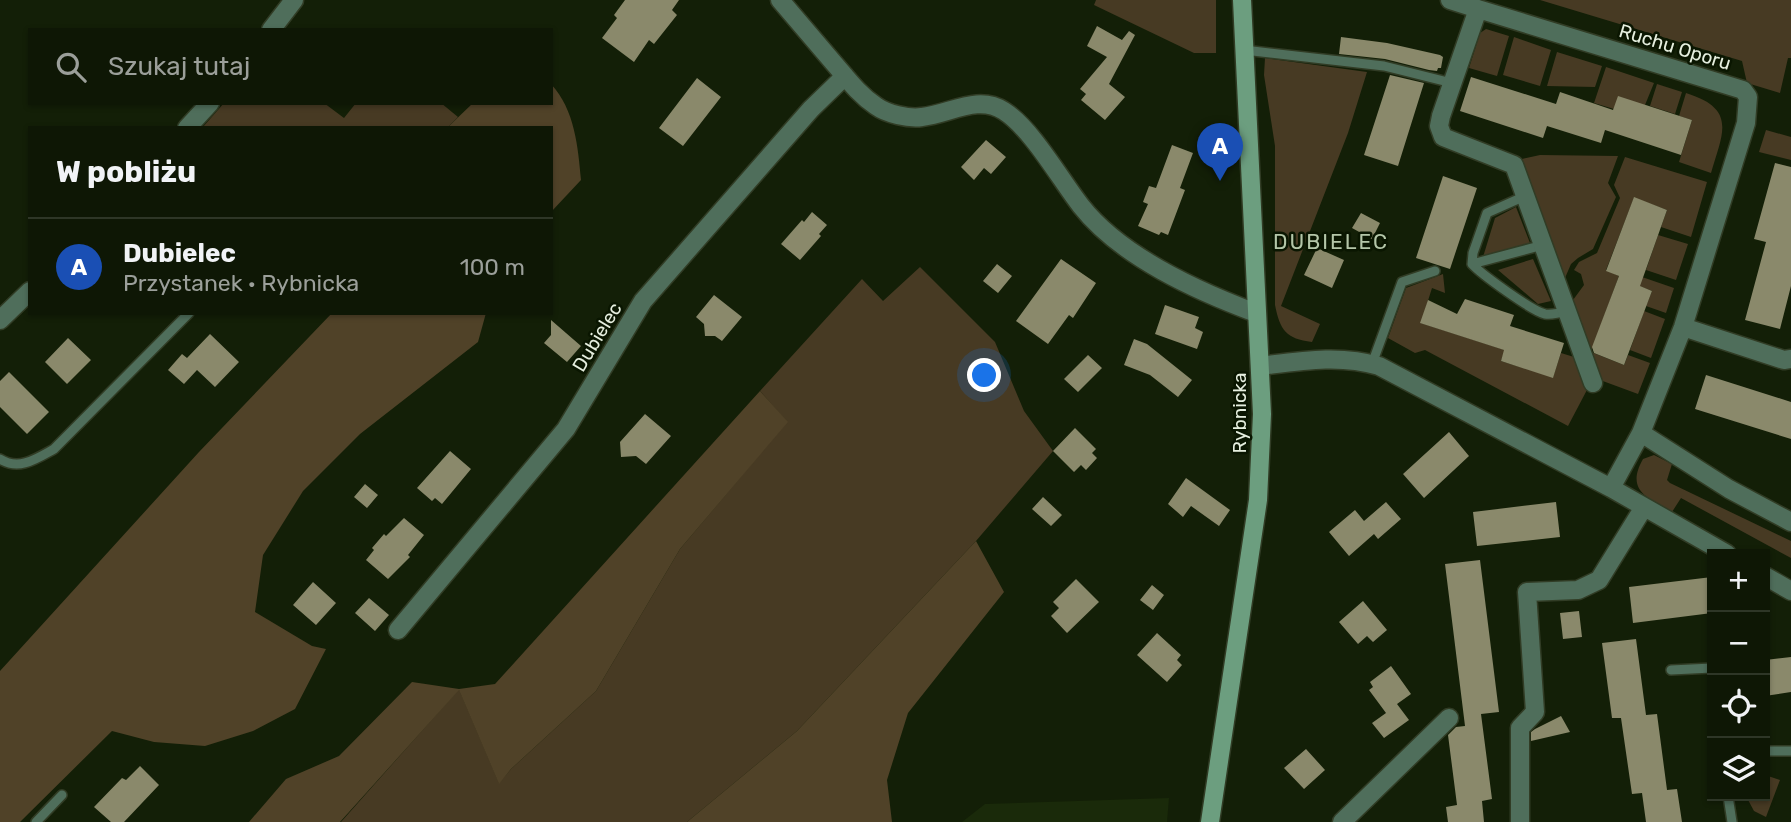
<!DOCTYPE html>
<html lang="pl">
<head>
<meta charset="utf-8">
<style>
	body { margin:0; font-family:Rubik,sans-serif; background:#17200f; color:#f1f3f6 }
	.controls { position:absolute; right:21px; bottom:21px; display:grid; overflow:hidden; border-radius:0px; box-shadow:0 2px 5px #0004 }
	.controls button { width:63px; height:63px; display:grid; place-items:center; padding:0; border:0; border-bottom:2px solid #2e3627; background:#0e1705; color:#f1f3f6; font:35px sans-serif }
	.you { position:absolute; left:985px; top:376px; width:24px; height:24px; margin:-18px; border:5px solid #fff; border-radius:50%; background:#1a73e8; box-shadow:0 0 0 10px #1a73e833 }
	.badge { display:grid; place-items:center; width:46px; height:46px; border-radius:50%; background:#f39aac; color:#fff; font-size:23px; font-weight:700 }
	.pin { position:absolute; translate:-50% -58px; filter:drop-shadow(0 2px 4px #0008) }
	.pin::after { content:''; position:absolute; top:37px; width:24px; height:21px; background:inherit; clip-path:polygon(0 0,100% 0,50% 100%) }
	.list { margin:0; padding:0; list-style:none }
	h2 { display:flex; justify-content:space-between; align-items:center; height:91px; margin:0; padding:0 28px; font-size:30px }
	h2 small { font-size:23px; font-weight:400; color:#9b9f9a }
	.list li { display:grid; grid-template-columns:46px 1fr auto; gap:21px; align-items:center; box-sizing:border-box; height:98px; padding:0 28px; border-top:2px solid #2e3627 }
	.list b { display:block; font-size:26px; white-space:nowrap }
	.list p { margin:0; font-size:23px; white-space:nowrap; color:#9b9f9a }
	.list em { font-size:23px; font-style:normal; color:#9b9f9a }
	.icon { flex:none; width:38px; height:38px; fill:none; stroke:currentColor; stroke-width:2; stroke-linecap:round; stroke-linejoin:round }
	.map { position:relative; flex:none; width:1791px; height:822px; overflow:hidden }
	.search { position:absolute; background:#0e1705; box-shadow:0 2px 5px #0004; left:28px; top:28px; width:525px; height:77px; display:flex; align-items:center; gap:18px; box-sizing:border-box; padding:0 24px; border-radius:0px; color:#9b9f9a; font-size:26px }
	.panel { position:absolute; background:#0e1705; box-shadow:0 2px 5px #0004; left:28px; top:126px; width:525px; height:189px; border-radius:0px }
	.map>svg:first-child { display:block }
	.built { fill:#1a2a0a }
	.green { fill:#473a23 }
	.forest { fill:#504228 }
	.building { fill:#8a896b }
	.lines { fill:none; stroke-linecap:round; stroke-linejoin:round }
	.lane-casing { stroke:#313c25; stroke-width:12 }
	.street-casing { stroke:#313c25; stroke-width:21 }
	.secondary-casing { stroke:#313c25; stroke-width:21 }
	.lane { stroke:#4f6e5b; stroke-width:9 }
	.street { stroke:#4f6e5b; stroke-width:18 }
	.secondary { stroke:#6c9e7f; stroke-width:18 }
	.labels { text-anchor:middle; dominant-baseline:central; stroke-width:5; stroke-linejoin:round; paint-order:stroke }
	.street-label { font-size:19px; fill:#e6efdf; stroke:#0a1601 }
	.neighbourhood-label { font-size:21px; letter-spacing:2px; fill:#b4c6a8; stroke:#0a1601 }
</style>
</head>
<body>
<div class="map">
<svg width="1791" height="822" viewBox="0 0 1791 822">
	<rect width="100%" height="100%" fill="#131f07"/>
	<path class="built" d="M1169 798 1167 822H962L985 804Z"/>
	<path class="green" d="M1096 0H1216V53H1194L1094 5Z
		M1540 0H1791V58H1788L1780 93 1747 83 1742 61Z
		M1486 29 1509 36 1497 76 1469 68 1480 33Z
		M1514 37 1551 50 1540 86 1503 75Z
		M1557 52 1602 66 1595 87 1547 86Z
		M1265 58 1367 72 1348 133 1281 306 1320 324 1312 342C1286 339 1280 330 1275 305V146L1264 75Z
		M1606 67 1654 83 1645 105 1614 109 1594 103Z
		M1657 84 1682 92 1675 114 1650 106Z
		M1686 93C1737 109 1723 132 1711 173L1679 162 1692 120 1679 116Z
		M224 103H324L344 118 356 103H441L458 117 447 128H202Z
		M1766 130 1791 137V160L1759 152Z
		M1540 155 1618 156 1608 183 1616 197 1593 249 1578 258 1571 264 1565 278 1522 159Z
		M1625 157 1707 182 1691 237 1661 227 1667 210 1634 198 1606 270 1619 276 1591 352 1624 365 1628 355 1650 363 1638 394 1600 380 1573 300 1584 285 1581 274 1574 270 1579 262 1597 253 1620 198 1614 185Z
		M1516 207 1530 243 1483 257 1495 218Z
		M1658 235 1688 244 1676 280 1646 270Z
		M1533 259 1551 301 1538 304 1498 270Z
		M920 267 995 342 1024 411 1053 451 976 541 797 731 687 822H341L459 689 499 783 511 769 596 691 680 549 787 422 760 391 862 279 883 301Z
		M1443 274 1445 293 1432 288 1421 323 1505 350 1501 361 1553 377 1561 353 1574 357 1588 388 1568 426 1425 350 1415 353 1388 338 1406 288Z
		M1642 277 1674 288 1666 313 1646 306 1652 291 1639 286Z
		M1644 311 1665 319 1651 358 1630 350Z
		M1654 455 1672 464 1667 480 1670 483 1791 541V558L1681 498 1672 512C1648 498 1625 491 1643 459Z
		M1765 775 1780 780 1766 817 1754 811 1747 798V796H1765Z"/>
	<path class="forest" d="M551 84C575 110 578 147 581 180L551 212V128H447L473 103H551Z
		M332 313H486L478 342 360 434 303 491 263 555 255 612 312 646 326 649 295 709 253 731 205 746 154 742 112 731 20 822H0V671L199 452Z
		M760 391 788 422 680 549 596 691 511 769 499 784 459 690 340 822H249L286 779 339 756 412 682 459 689 495 684Z
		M976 541 1004 592 908 713 887 780 892 822H687L797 731Z"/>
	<path class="building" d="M625 0H679L672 10 677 15 654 44 649 40 634 62 602 38 617 18 614 15Z
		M1097 26 1122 40 1129 31 1135 35 1109 84 1125 97 1105 120 1081 100 1086 94 1080 89 1107 57 1087 46Z
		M1341 37 1387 43 1440 55 1443 57 1441 68H1438L1437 71 1429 70 1385 59 1339 54Z
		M1390 75 1424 83 1398 166 1364 155Z
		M1471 77 1556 104 1560 92 1613 110 1618 96 1692 120 1681 155 1605 130 1601 143 1547 126 1543 138 1460 111Z
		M697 78 721 97 683 146 659 128Z
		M986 140 1006 157 991 174 984 168 974 180 961 167Z
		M1172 145 1193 153 1180 188 1185 190 1168 235 1161 232 1159 235 1138 226 1148 204 1143 202 1149 186 1156 188Z
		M1775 163 1791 167V286L1780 329 1745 320 1766 242 1754 239Z
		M1443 176 1477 188 1450 269 1416 258Z
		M1634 197 1667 210 1640 286 1652 291 1624 365 1594 353 1592 347 1619 276 1606 271Z
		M812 212 827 225 819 234 821 236 800 260 781 244 802 220 804 222Z
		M1361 213 1380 223 1372 239 1352 228Z
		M1317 248 1344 260 1332 288 1304 275Z
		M1061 259 1096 283 1073 318 1069 315 1048 344 1016 321Z
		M997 264 1012 276 998 293 983 281Z
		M714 295 742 317 722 341 715 336H705L704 324 696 317Z
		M1465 299 1514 315 1510 326 1564 343 1553 378 1501 361 1504 350 1420 323 1428 300 1457 314Z
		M1165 305 1199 317 1195 328 1203 332 1197 349 1155 334Z
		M551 320 581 346 567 362 544 343 551 335Z
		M210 334 239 362 215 387 197 370 184 384 168 370 182 354 187 358Z
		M68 338 91 360 67 384 45 362Z
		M1134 339 1147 344 1192 380 1178 397 1150 375 1124 365Z
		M1088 355 1102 368 1078 392 1064 379Z
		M9 372 49 412 27 434 0 407V381Z
		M1706 375 1791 402V439L1695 409Z
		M645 414 671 436 646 464 636 456 621 457 620 442Z
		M1075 428 1096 449 1092 453 1097 458 1086 470 1081 465 1074 472 1053 451Z
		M1449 432 1469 456 1424 498 1403 474Z
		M450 451 471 469 442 504 435 498 432 501 417 488Z
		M1186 478 1230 510 1219 526 1191 506 1183 517 1168 504Z
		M365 484 378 495 367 508 354 497Z
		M1043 497 1062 515 1051 526 1032 509Z
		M1386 502 1401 519 1378 539 1374 534 1349 556 1329 532 1355 510 1364 521Z
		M1556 502 1560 537 1477 546 1473 512Z
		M404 518 424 535 408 555 410 557 388 579 366 560 374 550 372 548 384 534 386 536Z
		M1480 560 1499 712 1481 714 1492 799 1482 801 1484 822H1448L1446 807 1457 805 1448 735 1456 727 1465 726 1445 564Z
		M1712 577V613L1633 623 1629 587Z
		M1076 579 1099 602 1067 633 1051 616 1059 608 1053 602Z
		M313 582 336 603 316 625 293 605Z
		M1152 585 1164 595 1153 610 1140 600Z
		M369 598 389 615 375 631 355 613Z
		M1363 601 1387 630 1373 642 1367 636 1358 644 1339 622Z
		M1579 611 1582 637 1563 639 1560 613Z
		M1157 633 1181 655 1177 660 1182 665 1167 682 1137 655Z
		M1636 639 1646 715 1657 714 1667 790 1677 789 1682 822H1646L1642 793 1632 794 1621 718H1612L1602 643Z
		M1791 657V692L1765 696V660Z
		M1391 666 1411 694 1397 704 1409 720 1384 738 1372 723 1386 713 1369 690 1373 687 1370 682Z
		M1561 716 1570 732 1531 741V732L1535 729Z
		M1306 749 1325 770 1304 789 1284 768Z
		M140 766 159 785 124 822H111L94 807 122 778 126 780Z"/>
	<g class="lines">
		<g class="lane-casing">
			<path id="lane" d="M1244 50 1384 66 1452 83
				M1525 196 1487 213 1473 253 1472 264C1481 274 1532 311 1545 314 1552 315 1560 313 1567 311
				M1472 264 1543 245
				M1372 364 1402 282 1435 271
				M0 459C19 471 36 459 54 449L189 313
				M1671 670 1712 668
				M1765 751H1791
				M1728 796 1732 822
				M36 822 62 795"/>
		</g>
		<g class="street-casing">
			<path id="street" d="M780 0C797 20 814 40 832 61 846 77 858 94 876 106 887 114 909 119 922 117 950 114 978 94 1004 111 1032 129 1060 179 1081 206 1121 257 1197 291 1256 313
				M1450 0 1478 9
				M271 30 294 0
				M187 128 210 103
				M0 320 30 291
				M1683 327 1784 360 1791 359
				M1260 366C1300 361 1340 354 1379 366L1611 488 1727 554
				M1593 383 1514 165 1443 137 1439 126 1441 116 1478 9 1730 86 1743 90 1748 97 1746 123 1683 327 1641 433 1611 488
				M1641 433 1729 489 1791 522
				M1765 576 1791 591
				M398 630 566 429 643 301 811 109 845 76
				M1342 822 1449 718
				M1520 822V728L1535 712 1527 592 1578 590 1599 580 1644 507"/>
		</g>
		<g class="secondary-casing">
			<path id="secondary" d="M1210 822 1258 500 1262 414 1242 0"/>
		</g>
		<use href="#lane" class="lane"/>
		<use href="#street" class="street"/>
		<use href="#secondary" class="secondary"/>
	</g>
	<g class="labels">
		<g class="street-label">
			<text transform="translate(1675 47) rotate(17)">Ruchu Oporu</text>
			<text transform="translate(597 337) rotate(-59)">Dubielec</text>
			<text transform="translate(1239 413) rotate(-90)">Rybnicka</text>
		</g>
		<g class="neighbourhood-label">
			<text x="1331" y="241">DUBIELEC</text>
		</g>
	</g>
</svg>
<div class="controls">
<button>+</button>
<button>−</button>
<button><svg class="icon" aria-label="locate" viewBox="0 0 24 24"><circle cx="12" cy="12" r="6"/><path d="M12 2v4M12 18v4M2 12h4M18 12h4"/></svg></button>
<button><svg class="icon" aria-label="layers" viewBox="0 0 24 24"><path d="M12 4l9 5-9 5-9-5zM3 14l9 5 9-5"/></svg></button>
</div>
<div class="you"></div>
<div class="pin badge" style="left:1220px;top:181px;background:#1a4fb4">A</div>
<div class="search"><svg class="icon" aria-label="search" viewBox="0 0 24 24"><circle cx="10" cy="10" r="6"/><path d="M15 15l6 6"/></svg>Szukaj tutaj</div>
<section class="panel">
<h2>W pobliżu<small></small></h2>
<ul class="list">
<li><span class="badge" style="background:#1a4fb4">A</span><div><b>Dubielec</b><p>Przystanek · Rybnicka</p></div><em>100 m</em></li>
</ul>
</section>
</div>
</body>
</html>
